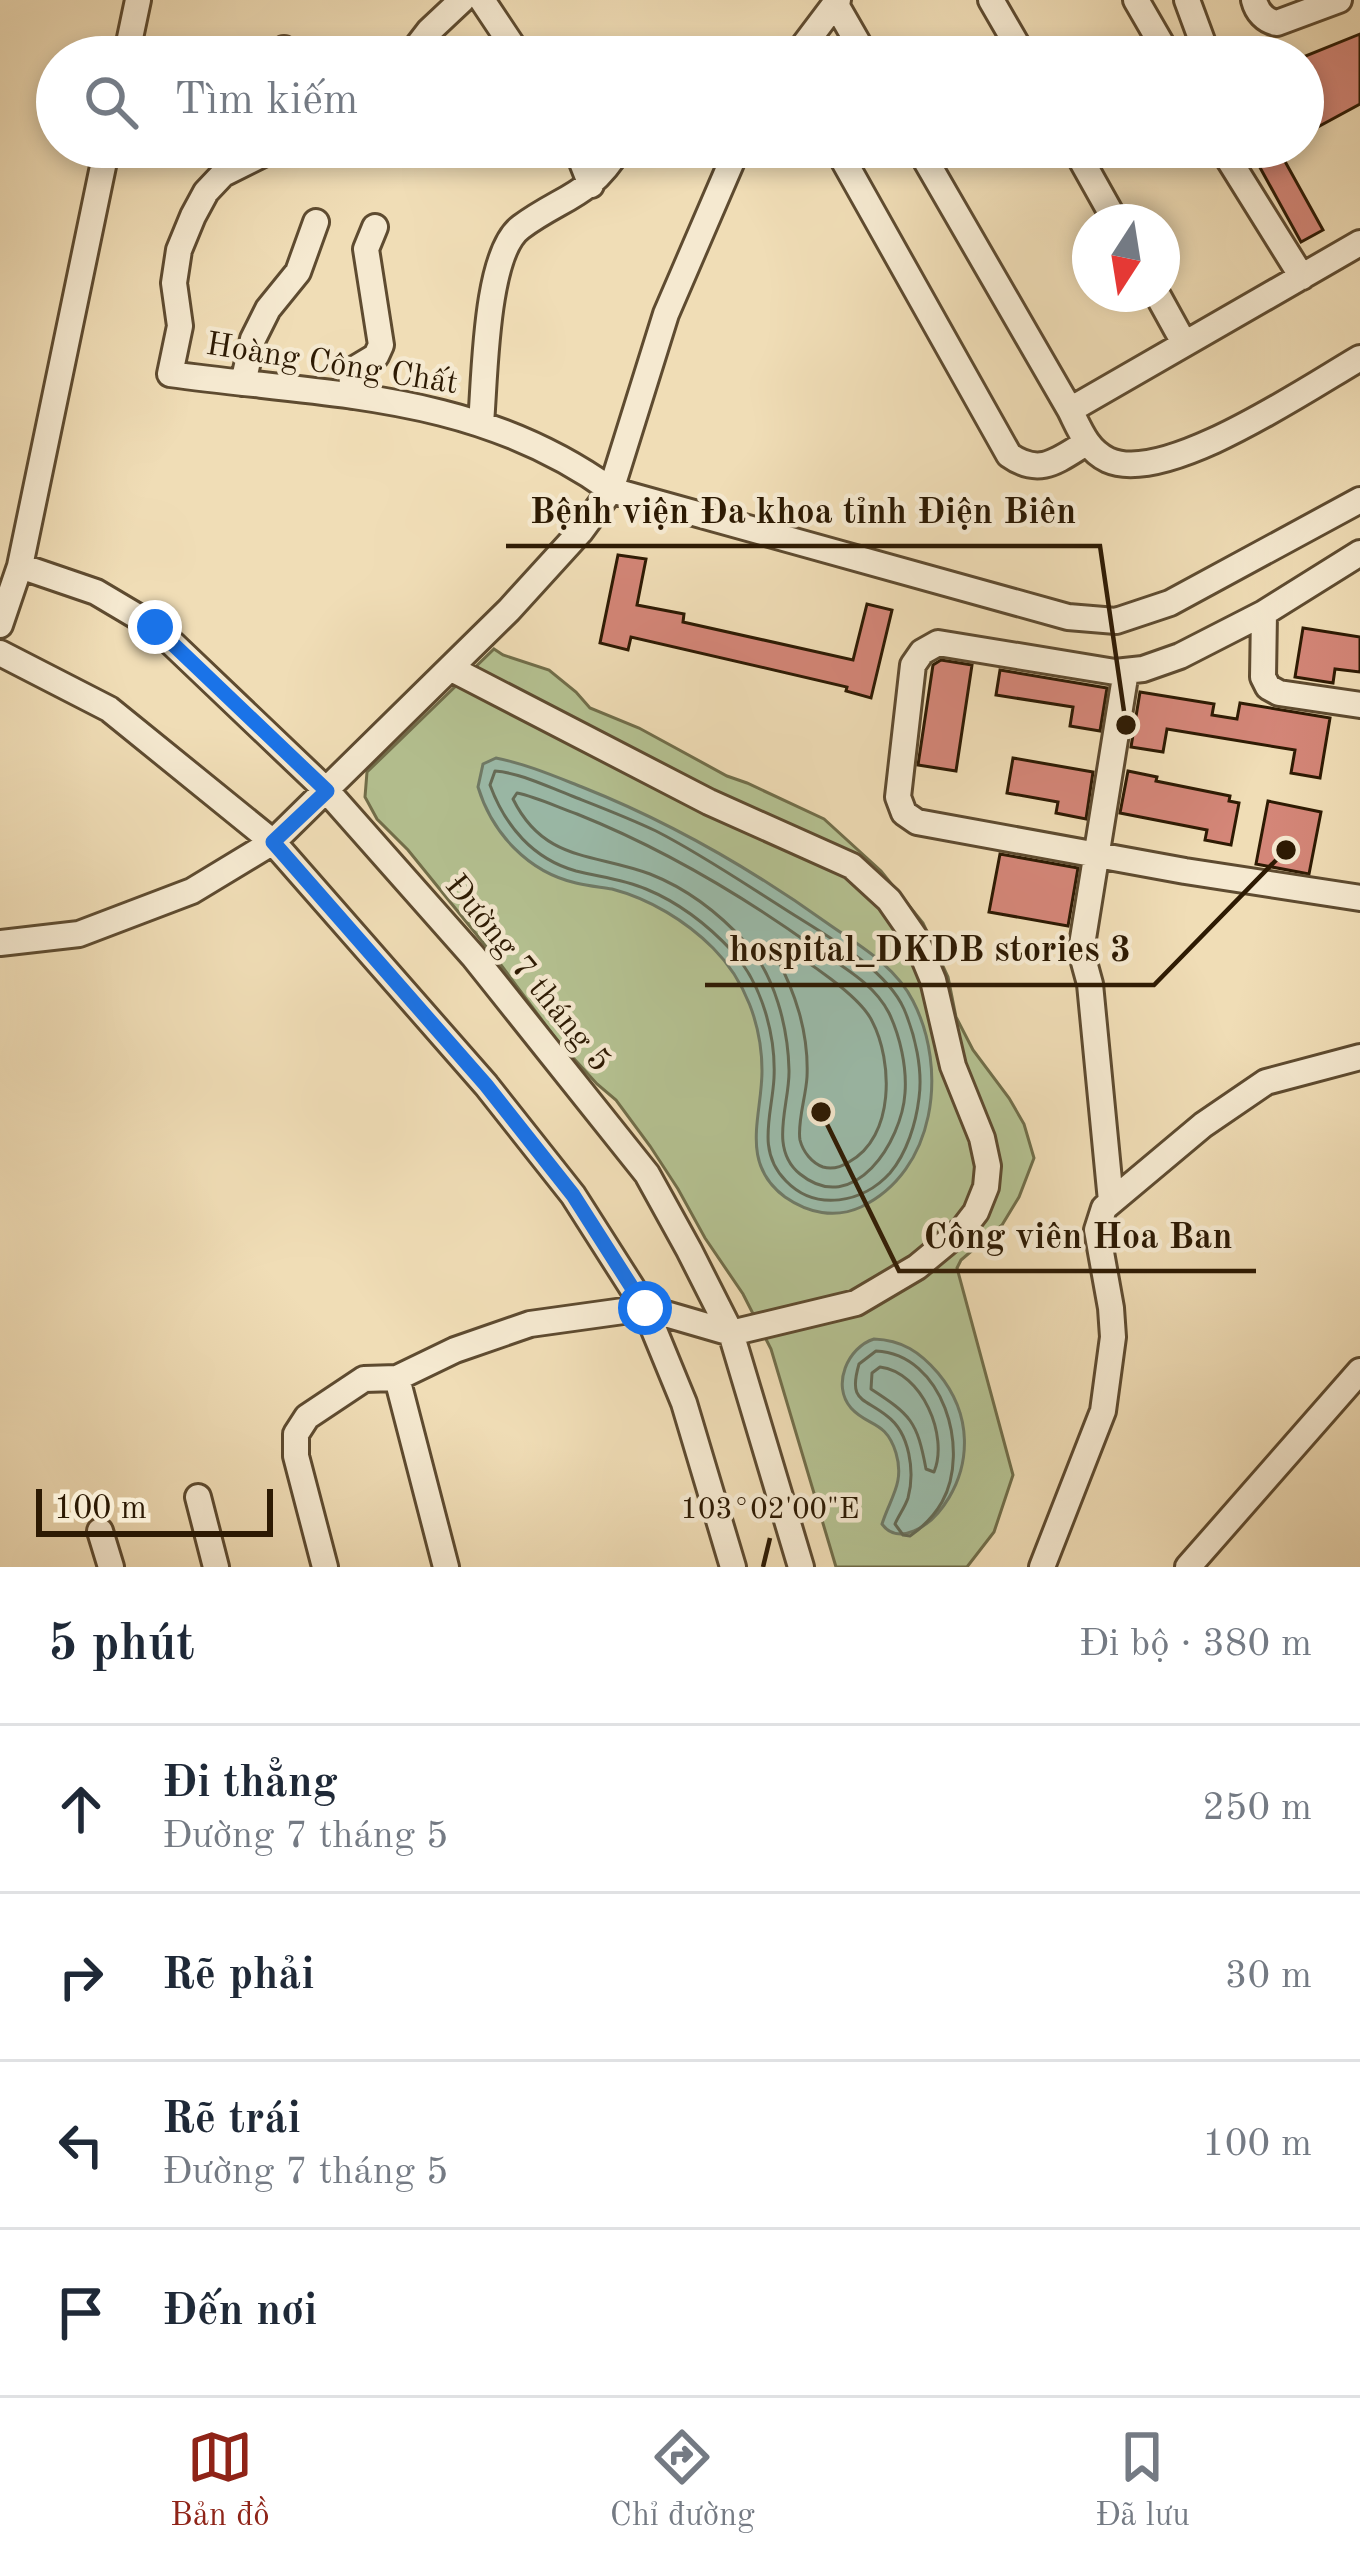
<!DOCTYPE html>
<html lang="vi">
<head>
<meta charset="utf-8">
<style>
	body { margin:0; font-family:"Old Standard TT",serif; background:#f6f6f7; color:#1f2937 }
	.compass { position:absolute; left:1072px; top:204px; width:108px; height:108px; border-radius:50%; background:#fff; box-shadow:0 6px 18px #0003; rotate:192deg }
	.scale { position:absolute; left:36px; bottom:30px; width:237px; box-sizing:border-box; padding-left:12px; border:6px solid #2d1a03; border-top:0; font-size:33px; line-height:42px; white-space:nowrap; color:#2d1a03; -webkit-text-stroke:9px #f5e9d0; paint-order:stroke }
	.stop { position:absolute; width:36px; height:36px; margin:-27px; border:9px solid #1a73e8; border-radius:50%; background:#fff }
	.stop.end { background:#1a73e8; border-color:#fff; box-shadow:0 3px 12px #0008 }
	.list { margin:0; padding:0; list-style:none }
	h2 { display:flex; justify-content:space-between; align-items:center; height:156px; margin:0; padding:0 48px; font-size:51px }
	h2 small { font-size:39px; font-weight:400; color:#747a83 }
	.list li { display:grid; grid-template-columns:78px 1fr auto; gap:36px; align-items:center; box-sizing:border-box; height:168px; padding:0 48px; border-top:3px solid #e0e1e3 }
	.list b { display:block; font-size:45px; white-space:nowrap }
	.list p { margin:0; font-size:39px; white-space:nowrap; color:#747a83 }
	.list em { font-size:39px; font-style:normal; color:#747a83 }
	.icon { flex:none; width:66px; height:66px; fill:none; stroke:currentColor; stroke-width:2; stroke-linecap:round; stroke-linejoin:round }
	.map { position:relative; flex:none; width:1360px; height:1567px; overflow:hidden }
	.search { position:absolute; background:#fff; box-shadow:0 6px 18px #0003; left:36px; right:36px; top:36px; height:132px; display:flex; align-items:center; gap:30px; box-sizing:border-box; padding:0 42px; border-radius:66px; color:#747a83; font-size:45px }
	.sheet { height:828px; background:#fff }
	nav { display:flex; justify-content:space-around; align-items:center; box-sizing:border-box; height:168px; border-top:3px solid #e0e1e3; background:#fff; font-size:33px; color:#747a83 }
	nav a { display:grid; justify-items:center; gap:6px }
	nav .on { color:#8f2418 }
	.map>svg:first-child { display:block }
	.green { fill:#b5c292; stroke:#716e4a; stroke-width:3 }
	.water { fill:#9bbcab; stroke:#6f7b68; stroke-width:3 }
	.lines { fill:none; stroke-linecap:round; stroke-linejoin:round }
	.shore { stroke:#646b57; stroke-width:3 }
	.building { fill:#d48678; stroke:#2d1a03; stroke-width:3 }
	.minor-casing { stroke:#5e4b30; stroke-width:30 }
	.minor { stroke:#f5e9d0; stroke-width:24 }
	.route { stroke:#1a73e8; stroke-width:15 }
	.ticks { fill:none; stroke:#2d1a03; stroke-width:4.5 }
	.labels { text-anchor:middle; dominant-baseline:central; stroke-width:9; stroke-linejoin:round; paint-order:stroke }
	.street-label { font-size:33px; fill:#2d1a03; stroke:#f5e9d0 }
	.ticks-label { font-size:30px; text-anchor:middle; fill:#2d1a03; stroke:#f5e9d0; stroke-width:9; stroke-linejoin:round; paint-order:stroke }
	.leader { fill:none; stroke:#2d1a03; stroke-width:4.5 }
	.callout-dot { fill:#2d1a03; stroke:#f5e9d0; stroke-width:4.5 }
	.callout-label { font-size:36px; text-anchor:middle; font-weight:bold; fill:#2d1a03; stroke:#f5e9d0; stroke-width:9; stroke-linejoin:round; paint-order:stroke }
</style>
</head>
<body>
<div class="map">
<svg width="1360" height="1567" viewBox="0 0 1360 1567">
	<rect width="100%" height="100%" fill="#f0ddb6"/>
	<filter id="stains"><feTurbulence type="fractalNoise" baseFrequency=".00167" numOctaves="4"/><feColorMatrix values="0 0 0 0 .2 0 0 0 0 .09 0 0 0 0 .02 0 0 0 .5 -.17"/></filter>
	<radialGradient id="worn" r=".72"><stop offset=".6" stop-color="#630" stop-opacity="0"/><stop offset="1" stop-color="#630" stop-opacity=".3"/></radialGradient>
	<path class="green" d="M494 649 503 655 549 670 576 692 590 708 639 728 727 776 747 783 824 819 881 871 923 923 948 977 956 1017 973 1050 1009 1098 1024 1124 1034 1158 1019 1197 1002 1225 961 1260 957 1268 1013 1475 994 1532 967 1567H836L771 1349 743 1294 705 1238 678 1189 650 1146 616 1100 597 1084 556 1039 498 961 408 850 377 819 365 797 367 772Z"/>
	<path class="water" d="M496 758C526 764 554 776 582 787 670 822 750 868 827 923 858 945 895 965 913 1001 948 1069 936 1171 861 1207 835 1219 808 1213 785 1197 739 1163 762 1116 762 1071 762 1025 745 980 713 948 686 921 650 899 612 889 600 887 588 886 576 883 528 872 492 833 478 787L483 764Z
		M874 1339C902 1340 920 1352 938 1373 1011 1461 913 1567 882 1524 890 1498 905 1483 896 1453 886 1420 868 1427 851 1408 831 1385 848 1347 874 1339Z"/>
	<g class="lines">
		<path class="shore" d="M495 771C521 773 548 787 572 796 600 807 629 818 656 831 699 853 739 880 780 906 818 931 885 966 904 1009 915 1035 923 1069 919 1098 916 1123 907 1153 890 1173 863 1203 816 1212 786 1181 756 1151 772 1115 774 1078 776 1036 762 984 733 952 708 925 680 903 646 889 623 879 600 877 576 871 533 859 505 826 490 785Z
			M517 793C537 797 557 807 577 814 662 848 740 894 814 947 841 966 874 983 889 1013 900 1036 907 1067 905 1093 902 1141 854 1218 800 1174 768 1148 790 1104 789 1070 788 1027 775 976 746 943 719 913 688 889 650 874 594 853 544 862 513 799Z
			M780 946C805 959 860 996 872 1021 893 1061 895 1137 849 1162 841 1167 833 1170 823 1167 812 1163 803 1152 800 1140 797 1123 806 1096 807 1077 809 1032 795 992 775 954L776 949Z
			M876 1351C943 1354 971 1450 942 1502 934 1516 923 1527 910 1536L903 1535 895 1524C899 1515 905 1507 908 1498 915 1472 910 1433 887 1416 863 1397 848 1402 859 1364Z
			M880 1367C922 1372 949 1436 934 1472L926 1469C917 1421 911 1415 871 1389L872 1373Z"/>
	</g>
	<path class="building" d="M1360 34V104L1303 135V57Z
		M1263 147H1277L1323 230 1301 242 1252 153Z
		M618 555 646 559 637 605 684 614 683 622 853 660 867 604 892 610 871 698 846 691 847 687 631 637 628 650 600 643Z
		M1303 628 1360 637V672L1335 669 1333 683 1295 677Z
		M941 660 972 665 956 771 918 765 933 665Z
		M1000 670 1107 688 1100 731 1070 726 1073 707 996 695Z
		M1140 692 1214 704 1212 715 1237 719 1240 703 1330 718 1320 778 1291 773 1295 750 1167 729 1163 752 1131 747Z
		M1013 758 1093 772 1086 819 1056 813 1058 802 1007 793Z
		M1128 771 1157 777 1156 781 1230 796 1229 801 1239 803 1231 845 1205 840 1207 830 1120 813Z
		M1268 801 1321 812 1309 874 1256 864Z
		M1000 854 1078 868 1068 926 989 912Z"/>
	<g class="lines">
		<g class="minor-casing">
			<path id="minor" d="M482 0 520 57
				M991 0 1024 57
				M1136 0 1169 57
				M1187 0 1208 57
				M1254 0C1257 12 1265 21 1277 23L1339 0
				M835 3 866 57
				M284 49V57
				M126 57 138 0
				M409 57 429 31 462 0
				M795 57 838 0
				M277 147 223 174 206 192 193 216 179 250 174 283 180 326 170 374C329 396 475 392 611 490L1068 617 1116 621 1170 603 1360 500
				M576 147 591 185
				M836 147 1009 455C1040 477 1058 460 1086 443
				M918 147 1070 410C1080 430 1087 450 1108 460 1165 486 1308 388 1360 358
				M1074 147 1116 222
				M1221 147 1302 277
				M1157 294 1184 343
				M243 383 253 339 268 309 298 272 316 222
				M353 396 351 371 376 356 381 345 366 249 375 227
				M1070 410 1360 243
				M481 423C485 378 485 253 521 227 563 196 590 197 620 147
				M1360 553 1264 613 1180 656 1143 669 1115 672 938 643 922 652 913 665 898 797 904 813 917 822 1185 871 1360 898
				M20 566 96 592 155 627 327 791 473 956 647 1174 689 1250 731 1333 801 1567
				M1264 613 1263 677 1268 687 1279 693 1360 705
				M0 625 20 566 107 147
				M0 653 109 709 273 842 486 1085 573 1195 645 1308 684 1403 733 1567
				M0 943 79 934 192 891 273 842 509 610 580 532 611 490 666 314 738 147
				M1111 1201 1090 984 1081 951 1126 671
				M397 1378 446 1567
				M198 1497 216 1567
				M100 1531 111 1567
				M325 1567 296 1456V1434L307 1417 364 1379 397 1378 455 1350 530 1324 645 1308 731 1333 856 1303 917 1267 963 1229 976 1212 986 1187 988 1166 982 1138 953 1066 933 980 916 939 889 900 852 866 709 802 450 668
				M1042 1567 1103 1411 1113 1337 1111 1308 1097 1230 1104 1208 1203 1125 1266 1082 1360 1057
				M1188 1567 1360 1371"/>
		</g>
		<use href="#minor" class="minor"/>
	</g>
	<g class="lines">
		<path class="route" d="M155 627 327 791 273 842 486 1085 573 1195 645 1308"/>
	</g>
	<path class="ticks" d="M763 1567 770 1538"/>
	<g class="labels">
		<g class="street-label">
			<text transform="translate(332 365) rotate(9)">Hoàng Công Chất</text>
			<text transform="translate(527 974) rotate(51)">Đường 7 tháng 5</text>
		</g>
	</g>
	<g class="ticks-label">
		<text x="770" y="1518">103°02'00"E</text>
	</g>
	<path class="leader" d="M1126 725L1100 546H506M1286 850L1154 985H705M821 1112L899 1271H1256"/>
	<g class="callout-dot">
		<circle cx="1126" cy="725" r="12"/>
		<circle cx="1286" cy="850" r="12"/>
		<circle cx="821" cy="1112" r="12"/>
	</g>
	<g class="callout-label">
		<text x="803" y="523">Bệnh viện Đa khoa tỉnh Điện Biên</text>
		<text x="930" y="961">hospital_DKDB stories 3</text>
		<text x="1078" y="1248">Công viên Hoa Ban</text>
	</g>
	<rect width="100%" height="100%" filter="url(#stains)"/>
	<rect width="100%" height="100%" fill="url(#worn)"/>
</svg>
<svg class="compass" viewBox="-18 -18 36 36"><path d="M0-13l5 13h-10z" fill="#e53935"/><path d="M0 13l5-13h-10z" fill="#747a83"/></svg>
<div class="scale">100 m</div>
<div class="stop" style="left:645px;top:1308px"></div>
<div class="stop end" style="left:155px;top:627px"></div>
<div class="search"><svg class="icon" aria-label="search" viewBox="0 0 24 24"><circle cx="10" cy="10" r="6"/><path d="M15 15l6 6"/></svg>Tìm kiếm</div>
</div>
<section class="sheet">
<h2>5 phút<small>Đi bộ · 380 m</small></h2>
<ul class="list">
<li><svg class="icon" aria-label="ahead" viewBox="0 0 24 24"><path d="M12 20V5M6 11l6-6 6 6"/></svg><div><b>Đi thẳng</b><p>Đường 7 tháng 5</p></div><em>250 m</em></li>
<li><svg class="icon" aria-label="right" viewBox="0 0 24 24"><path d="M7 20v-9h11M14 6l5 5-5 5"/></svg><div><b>Rẽ phải</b></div><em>30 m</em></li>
<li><svg class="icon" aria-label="left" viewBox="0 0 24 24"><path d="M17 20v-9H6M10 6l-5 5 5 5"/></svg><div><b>Rẽ trái</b><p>Đường 7 tháng 5</p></div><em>100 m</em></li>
<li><svg class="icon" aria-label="arrive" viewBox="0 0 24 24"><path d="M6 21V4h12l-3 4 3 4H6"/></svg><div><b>Đến nơi</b></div></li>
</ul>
</section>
<nav>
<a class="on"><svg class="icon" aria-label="map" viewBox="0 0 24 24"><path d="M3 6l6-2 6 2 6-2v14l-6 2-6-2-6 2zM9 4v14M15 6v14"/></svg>Bản đồ</a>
<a><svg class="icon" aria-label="directions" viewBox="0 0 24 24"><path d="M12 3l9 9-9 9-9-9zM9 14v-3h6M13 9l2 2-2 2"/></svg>Chỉ đường</a>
<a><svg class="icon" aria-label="saved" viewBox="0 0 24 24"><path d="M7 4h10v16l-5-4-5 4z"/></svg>Đã lưu</a>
</nav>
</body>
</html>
